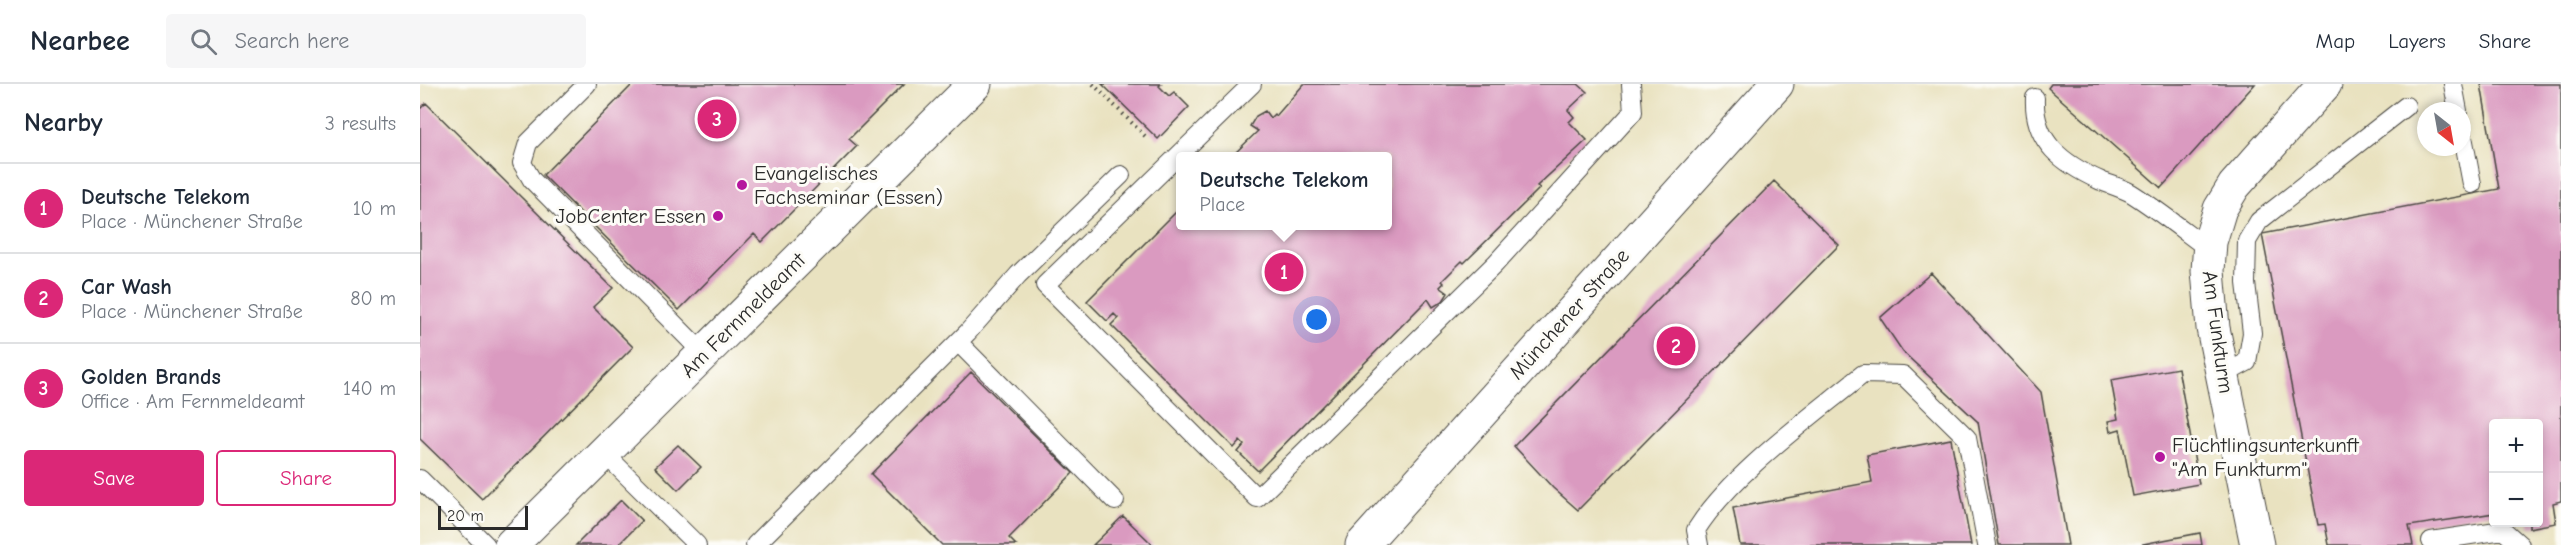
<!DOCTYPE html>
<html lang="en">
<head>
<meta charset="utf-8">
<style>
	body { margin:0; font-family:"Comic Neue",sans-serif; background:#f6f6f7; color:#1f2937 }
	.controls { position:absolute; right:18px; bottom:18px; display:grid; overflow:hidden; border-radius:6px; box-shadow:0 3px 9px #0003 }
	.controls button { width:54px; height:54px; display:grid; place-items:center; padding:0; border:0; border-bottom:2px solid #e0e1e3; background:#fff; color:#1f2937; font:30px sans-serif }
	.compass { position:absolute; left:1997px; top:18px; width:54px; height:54px; border-radius:50%; background:#fff; box-shadow:0 3px 9px #0003; rotate:149deg }
	.scale { position:absolute; left:18px; bottom:15px; width:90px; box-sizing:border-box; padding-left:6px; border:3px solid #2b2b2b; border-top:0; font-size:16px; line-height:21px; white-space:nowrap; color:#2b2b2b; -webkit-text-stroke:4px #fdfcf7; paint-order:stroke }
	.you { position:absolute; left:897px; top:236px; width:21px; height:21px; margin:-15px; border:4px solid #fff; border-radius:50%; background:#1a73e8; box-shadow:0 0 0 9px #1a73e833 }
	.badge { display:grid; place-items:center; width:39px; height:39px; border-radius:50%; background:#db2777; color:#fff; font-size:20px; font-weight:700 }
	.pin { position:absolute; translate:-50% -50%; border:3px solid #fff; box-shadow:0 2px 6px #0006 }
	.popup { position:absolute; left:756px; top:68px; width:216px; height:78px; box-sizing:border-box; display:grid; place-content:center; border-radius:6px; background:#fff; filter:drop-shadow(0 2px 4px #0005); font-size:20px; white-space:nowrap; color:#747a83 }
	.popup b { font-size:22px; color:#1f2937 }
	.popup::after { content:''; position:absolute; left:50%; top:100%; margin-left:-12px; border:12px solid transparent; border-top-color:#fff }
	.list { margin:0; padding:0; list-style:none }
	h2 { display:flex; justify-content:space-between; align-items:center; height:78px; margin:0; padding:0 24px; font-size:26px }
	h2 small { font-size:20px; font-weight:400; color:#747a83 }
	.list li { display:grid; grid-template-columns:39px 1fr auto; gap:18px; align-items:center; box-sizing:border-box; height:90px; padding:0 24px; border-top:2px solid #e0e1e3 }
	.list b { display:block; font-size:22px; white-space:nowrap }
	.list p { margin:0; font-size:20px; white-space:nowrap; color:#747a83 }
	.list em { font-size:20px; font-style:normal; color:#747a83 }
	.actions { display:flex; gap:12px; padding:18px 24px }
	.actions a { flex:1; padding:14px 0; border:2px solid #db2777; border-radius:6px; text-align:center; font-size:21px; color:#db2777 }
	.actions .main { background:#db2777; color:#fff }
	.icon { flex:none; width:33px; height:33px; fill:none; stroke:currentColor; stroke-width:2; stroke-linecap:round; stroke-linejoin:round }
	.map { position:relative; flex:none; width:2141px; height:461px; overflow:hidden }
	header { display:flex; align-items:center; gap:36px; box-sizing:border-box; height:84px; padding:0 30px; background:#fff; border-bottom:2px solid #e0e1e3 }
	header strong { font-size:28px }
	nav { display:flex; gap:33px; margin-inline-start:auto; font-size:21px }
	.search { width:420px; height:54px; background:#f6f6f7; display:flex; align-items:center; gap:15px; box-sizing:border-box; padding:0 21px; border-radius:6px; color:#747a83; font-size:22px }
	main { display:flex }
	aside { flex:1; background:#fff }
	.map>svg:first-child { display:block }
	.building { fill:#da9ac0 }
	.lines { fill:none; stroke-linecap:round; stroke-linejoin:round }
	.lane-casing { stroke:#484641; stroke-width:20 }
	.street-casing { stroke:#484641; stroke-width:35 }
	.path { stroke:#484641; stroke-width:4; stroke-dasharray:1.5 4.5; stroke-linecap:butt }
	.lane { stroke:#fff; stroke-width:18 }
	.street { stroke:#fff; stroke-width:33 }
	.poi-dot { fill:#b5179e; stroke:#fdfcf7; stroke-width:2 }
	.labels { text-anchor:middle; dominant-baseline:central; stroke-width:6; stroke-linejoin:round; paint-order:stroke }
	.poi-label { font-size:21px; fill:#2b2b2b; stroke:#fdfcf7; text-anchor:start }
	.street-label { font-size:21px; fill:#2b2b2b; stroke:#fdfcf7 }
</style>
</head>
<body>
<header>
<strong>Nearbee</strong>
<div class="search"><svg class="icon" aria-label="search" viewBox="0 0 24 24"><circle cx="10" cy="10" r="6"/><path d="M15 15l6 6"/></svg>Search here</div>
<nav><a>Map</a><a>Layers</a><a>Share</a></nav>
</header>
<main>
<aside>
<h2>Nearby<small>3 results</small></h2>
<ul class="list">
<li><span class="badge">1</span><div><b>Deutsche Telekom</b><p>Place · Münchener Straße</p></div><em>10 m</em></li>
<li><span class="badge">2</span><div><b>Car Wash</b><p>Place · Münchener Straße</p></div><em>80 m</em></li>
<li><span class="badge">3</span><div><b>Golden Brands</b><p>Office · Am Fernmeldeamt</p></div><em>140 m</em></li>
</ul>
<div class="actions"><a class="main">Save</a><a>Share</a></div>
</aside>
<div class="map">
<svg width="2141" height="461" viewBox="0 0 2141 461">
	<rect width="100%" height="100%" fill="#fdfcf7"/>
	<filter id="ink" filterUnits="userSpaceOnUse"><feTurbulence type="fractalNoise" baseFrequency=".0167" numOctaves="2"/><feDisplacementMap in="SourceGraphic" scale="12" xChannelSelector="R" yChannelSelector="G"/><feConvolveMatrix kernelMatrix="1 2 1 2 8 2 1 2 1" color-interpolation-filters="sRGB"/></filter>
	<filter id="wash" filterUnits="userSpaceOnUse"><feTurbulence type="fractalNoise" baseFrequency=".008" numOctaves="4" result="noise"/><feDisplacementMap in="SourceGraphic" scale="24" xChannelSelector="R" yChannelSelector="G"/><feGaussianBlur stdDeviation="1.35" result="paint"/><feColorMatrix in="noise" values="0 0 0 0 0 0 0 0 0 0 0 0 0 0 0 0 0 1.4 0 .05"/><feComposite in="paint" operator="in"/></filter>
	<g filter="url(#wash)">
		<rect width="100%" height="100%" fill="#e9e2c0"/>
		<g id="blocks">
			<path class="building" d="M213 0H484L429 55 437 62 342 158 334 150 259 226 123 91Z
				M682 0H741L739 2 749 12 754 8 769 23 738 55Z
				M884 0H1158L1167 8 1148 26 1154 33 1149 38 1167 56 1117 102 1120 104 1044 179 1042 177 1022 197 1024 199 1020 203 1028 209 1023 217 1013 223 1008 215 838 387 818 368 824 361 820 357 814 364 691 241 698 234 694 230 687 237 667 217 760 124V142H968V72H812L838 47 830 42 836 32 845 27 850 34 854 30 856 32Z
				M1631 0H1835L1741 104 1628 4Z
				M2061 0H2141V417L2133 419 2136 439 2109 444V438H2118V340H2074V429L1989 442 1993 461H1909L1905 440 1898 441 1842 150 2079 105Z
				M6 19 193 204 173 223 213 263 62 415 0 355V25Z
				M1354 97 1419 161 1158 426 1133 404 1094 362Z
				M1511 189 1621 308 1648 461H1579L1558 338 1483 268 1460 234Z
				M1758 284 1779 400 1713 412 1700 345 1690 348 1688 337 1698 335 1691 296Z
				M551 288 653 389 589 454 596 461H522L451 390Z
				M1531 355 1551 461H1320L1313 424 1452 398 1447 371Z
				M258 361 281 383 258 406 235 383Z
				M201 416 222 437 198 461H156Z
				M703 432 733 461H673Z
				M1780 449 1782 461H1724L1723 460Z"/>
		</g>
	</g>
	<g filter="url(#ink)">
		<use href="#blocks" fill-opacity="0" stroke="#484641" stroke-width="1.5"/>
		<g class="lines">
			<g class="lane-casing">
				<path id="lane" d="M167 0 108 59 102 79 112 96 284 270
					M832 0 625 201 837 414 1075 180 1213 28 1211 0
					M2033 0 2038 27
					M1615 14C1613 58 1643 80 1681 97 1691 101 1702 104 1711 109 1738 126 1764 147 1790 166
					M2042 47 2052 100
					M538 258 695 417
					M1803 291 1827 278 1832 249 1826 199 1827 157 1839 137 1986 22
					M185 370 277 461
					M0 395 66 461
					M2011 457 2083 446 2100 461
					M335 461 548 248 598 191 701 91
					M1279 461 1276 446C1311 390 1391 333 1443 290L1483 291 1547 354 1567 461"/>
			</g>
			<g class="street-casing">
				<path id="street" d="M91 461 555 0
					M942 461 1357 0
					M1837 461 1793 244 1788 187 1790 158 1800 125 1814 102 1905 0"/>
			</g>
			<path class="path" d="M673 0 726 53"/>
			<use href="#lane" class="lane"/>
			<use href="#street" class="street"/>
		</g>
	</g>
	<g class="poi-dot">
		<circle cx="322" cy="101" r="6"/>
		<circle cx="298" cy="132" r="6"/>
		<circle cx="1740" cy="373" r="6"/>
	</g>
	<g class="labels">
		<g class="poi-label">
			<text x="334" y="89">Evangelisches<tspan x="334" dy="24">Fachseminar (Essen)</tspan></text>
			<text x="286" y="132" text-anchor="end">JobCenter Essen</text>
			<text x="1752" y="361">Flüchtlingsunterkunft<tspan x="1752" dy="24">"Am Funkturm"</tspan></text>
		</g>
		<g class="street-label">
			<text transform="translate(1149 230) rotate(-48)">Münchener Straße</text>
			<text transform="translate(323 231) rotate(-45)">Am Fernmeldeamt</text>
			<text transform="translate(1798 248) rotate(82)">Am Funkturm</text>
		</g>
	</g>
</svg>
<div class="controls">
<button>+</button>
<button>−</button>
</div>
<svg class="compass" viewBox="-18 -18 36 36"><path d="M0-13l5 13h-10z" fill="#e53935"/><path d="M0 13l5-13h-10z" fill="#747a83"/></svg>
<div class="scale">20 m</div>
<div class="you"></div>
<div class="pin badge" style="left:864px;top:188px">1</div>
<div class="popup"><b>Deutsche Telekom</b>Place</div>
<div class="pin badge" style="left:1256px;top:262px">2</div>
<div class="pin badge" style="left:297px;top:35px">3</div>
</div>
</main>
</body>
</html>
